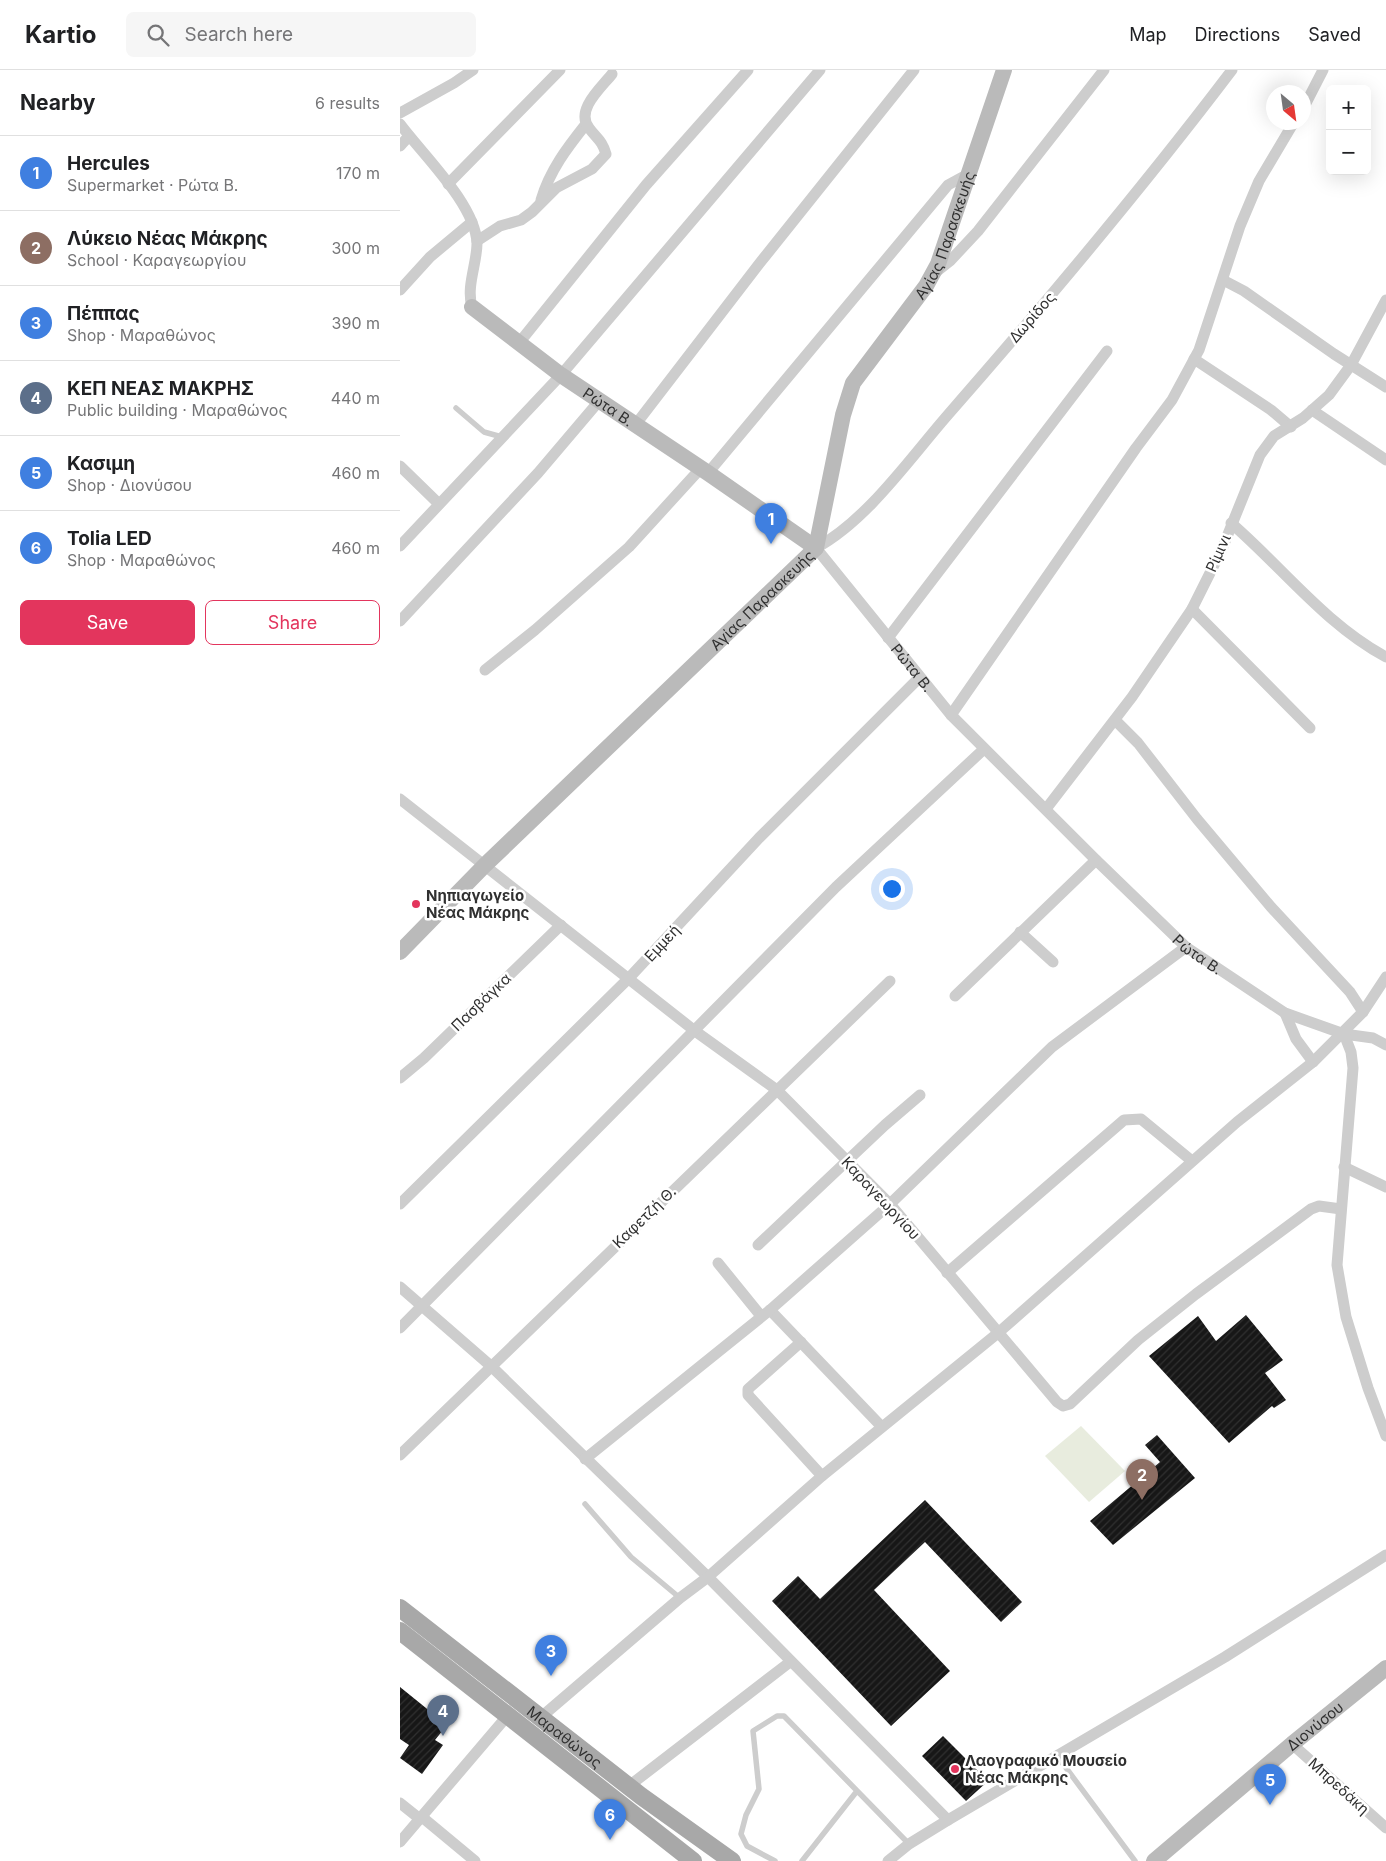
<!DOCTYPE html>
<html lang="en">
<head>
<meta charset="utf-8">
<style>
	body { margin:0; font-family:Inter,sans-serif; background:#f6f6f6; color:#202124 }
	.controls { position:absolute; right:15px; top:15px; display:grid; overflow:hidden; border-radius:8px; box-shadow:0 5px 20px #0002 }
	.controls button { width:45px; height:45px; display:grid; place-items:center; padding:0; border:0; border-bottom:1px solid #e0e0e0; background:#fff; color:#202124; font:25px sans-serif }
	.compass { position:absolute; left:866px; top:15px; width:45px; height:45px; border-radius:50%; background:#fff; box-shadow:0 5px 20px #0002; rotate:151deg }
	.you { position:absolute; left:491px; top:818px; width:18px; height:18px; margin:-12px; border:4px solid #fff; border-radius:50%; background:#1a73e8; box-shadow:0 0 0 8px #1a73e833 }
	.badge { display:grid; place-items:center; width:32px; height:32px; border-radius:50%; background:#e3355d; color:#fff; font-size:16px; font-weight:700 }
	.pin { position:absolute; translate:-50% -41px; filter:drop-shadow(0 1px 2px #0008) }
	.pin::after { content:''; position:absolute; top:26px; width:18px; height:15px; background:inherit; clip-path:polygon(0 0,100% 0,50% 100%) }
	.list { margin:0; padding:0; list-style:none }
	h2 { display:flex; justify-content:space-between; align-items:center; height:65px; margin:0; padding:0 20px; font-size:21px }
	h2 small { font-size:16px; font-weight:400; color:#757577 }
	.list li { display:grid; grid-template-columns:32px 1fr auto; gap:15px; align-items:center; box-sizing:border-box; height:75px; padding:0 20px; border-top:1px solid #e0e0e0 }
	.list b { display:block; font-size:19px; white-space:nowrap }
	.list p { margin:0; font-size:16px; white-space:nowrap; color:#757577 }
	.list em { font-size:16px; font-style:normal; color:#757577 }
	.actions { display:flex; gap:10px; padding:15px 20px }
	.actions a { flex:1; padding:11px 0; border:1px solid #e3355d; border-radius:8px; text-align:center; font-size:18px; color:#e3355d }
	.actions .main { background:#e3355d; color:#fff }
	.icon { flex:none; width:28px; height:28px; fill:none; stroke:currentColor; stroke-width:2; stroke-linecap:round; stroke-linejoin:round }
	.map { position:relative; flex:none; width:986px; height:1791px; overflow:hidden }
	header { display:flex; align-items:center; gap:30px; box-sizing:border-box; height:70px; padding:0 25px; background:#fff; border-bottom:1px solid #e0e0e0 }
	header strong { font-size:24px }
	nav { display:flex; gap:28px; margin-inline-start:auto; font-size:18px }
	.search { width:350px; height:45px; background:#f6f6f6; display:flex; align-items:center; gap:12px; box-sizing:border-box; padding:0 18px; border-radius:8px; color:#757577; font-size:19px }
	main { display:flex }
	aside { flex:1; background:#fff }
	.map>svg:first-child { display:block }
	.garden { fill:#e8ecde }
	.building { fill:url(#building-hatch) }
	.lines { fill:none; stroke-linecap:round; stroke-linejoin:round }
	.lane { stroke:#cdcdcd; stroke-width:5.5 }
	.street { stroke:#cdcdcd; stroke-width:11 }
	.secondary { stroke:#bababa; stroke-width:16 }
	.primary { stroke:#a8a8a8; stroke-width:18 }
	.poi-dot { fill:#e3355d; stroke:#fff; stroke-width:2 }
	.labels { text-anchor:middle; dominant-baseline:central; stroke-width:5; stroke-linejoin:round; paint-order:stroke }
	.street-label { font-size:15px; fill:#303030; stroke:#fff }
	.poi-label { font-size:15px; font-weight:bold; fill:#303030; stroke:#fff; text-anchor:start }
</style>
</head>
<body>
<header>
<strong>Kartio</strong>
<div class="search"><svg class="icon" aria-label="search" viewBox="0 0 24 24"><circle cx="10" cy="10" r="6"/><path d="M15 15l6 6"/></svg>Search here</div>
<nav><a>Map</a><a>Directions</a><a>Saved</a></nav>
</header>
<main>
<aside>
<h2>Nearby<small>6 results</small></h2>
<ul class="list">
<li><span class="badge" style="background:#3f7fe0">1</span><div><b>Hercules</b><p>Supermarket · Ρώτα Β.</p></div><em>170 m</em></li>
<li><span class="badge" style="background:#8d6e63">2</span><div><b>Λύκειο Νέας Μάκρης</b><p>School · Καραγεωργίου</p></div><em>300 m</em></li>
<li><span class="badge" style="background:#3f7fe0">3</span><div><b>Πέππας</b><p>Shop · Μαραθώνος</p></div><em>390 m</em></li>
<li><span class="badge" style="background:#5c6f8a">4</span><div><b>ΚΕΠ ΝΕΑΣ ΜΑΚΡΗΣ</b><p>Public building · Μαραθώνος</p></div><em>440 m</em></li>
<li><span class="badge" style="background:#3f7fe0">5</span><div><b>Κασιμη</b><p>Shop · Διονύσου</p></div><em>460 m</em></li>
<li><span class="badge" style="background:#3f7fe0">6</span><div><b>Tolia LED</b><p>Shop · Μαραθώνος</p></div><em>460 m</em></li>
</ul>
<div class="actions"><a class="main">Save</a><a>Share</a></div>
</aside>
<div class="map">
<svg width="986" height="1791" viewBox="0 0 986 1791">
	<defs>
		<pattern id="building-hatch" width="6" height="6" patternUnits="userSpaceOnUse" patternTransform="scale(1.25)"><rect width="6" height="6" fill="#171717"/><path d="M-1 1l2-2M0 6l6-6M5 7l2-2" fill="none" stroke="#303030"/></pattern>
	</defs>
	<rect width="100%" height="100%" fill="#fff"/>
	<path class="garden" d="M681 1356 725 1401 689 1432 645 1386Z"/>
	<path class="building" d="M846 1245 883 1290 865 1303 886 1330 874 1338 872 1336 829 1373 749 1286 798 1246 816 1271Z
		M757 1365 795 1408 713 1475 690 1451 760 1392 745 1375Z
		M525 1430 622 1532 601 1552 525 1472 474 1520 550 1601 491 1656 372 1531 398 1506 420 1529Z
		M0 1617 47 1655 35 1670 43 1675 22 1704 0 1688 9 1675 0 1669Z
		M543 1666 588 1711 566 1731 522 1686Z"/>
	<g class="lines">
		<path class="lane" d="M56 338 84 362 102 367
			M185 1434 231 1487 280 1528
			M658 1687 735 1791
			M375 1791 347 1776 341 1764 346 1745 359 1719 353 1661 377 1646H384L509 1774
			M402 1791 457 1721"/>
		<g class="street">
			<path id="s1" d="M832 0C741 120 645 234 546 347 508 391 466 451 416 478L551 645 696 790 786 877 885 943 944 964 973 968 986 975"/>
			<path d="M904 37 923 0"/>
			<path d="M0 43 54 13 73 0"/>
			<path d="M0 54C23 85 75 134 77 173 77 194 66 216 72 237"/>
			<path d="M0 76 9 66"/>
			<path d="M48 114 160 0"/>
			<path d="M141 130C150 100 167 78 186 54"/>
			<path d="M77 171 100 156 121 150 132 142 156 118 192 99 206 84C202 70 197 69 189 58 175 40 201 18 212 4"/>
			<path d="M536 202 550 191 578 161 704 0"/>
			<path d="M823 210 844 221 934 284 986 317"/>
			<path d="M0 220 30 187 72 152"/>
			<path d="M119 273 246 115 348 0"/>
			<path d="M794 289 871 340 891 357"/>
			<path d="M912 340 986 390"/>
			<path d="M236 354 359 194 514 0"/>
			<path d="M0 396 39 434"/>
			<path d="M308 403 548 115 570 103"/>
			<path d="M831 453C883 498 925 554 986 587"/>
			<path d="M0 476 161 305 420 0"/>
			<path d="M792 539 910 658"/>
			<path d="M0 551 138 403 200 330"/>
			<path d="M488 568 707 281"/>
			<path d="M85 600 135 560 229 477 301 398"/>
			<path d="M551 645 736 378 772 330 799 280 840 156 859 111 894 52"/>
			<path d="M715 650 738 673 797 749 871 837 950 922 963 942"/>
			<path d="M0 729 295 961 377 1020 490 1134 657 1332 663 1336 670 1334 738 1270 796 1224 911 1139 919 1136 941 1139"/>
			<path d="M646 739 732 627 792 539 822 479 860 385 874 366 903 348 929 325 951 295 986 230"/>
			<path d="M620 862 653 892"/>
			<path d="M555 926 696 790"/>
			<path d="M885 943 896 969 913 992"/>
			<path d="M944 964 951 982 953 998 937 1195 946 1247 968 1318 986 1366"/>
			<path d="M0 1008 24 988 161 855"/>
			<path d="M944 1097 986 1117"/>
			<path d="M0 1134 229 908 359 768 519 608"/>
			<path d="M358 1175 485 1055 520 1025"/>
			<path d="M318 1193 361 1246"/>
			<path d="M547 1203 724 1050 741 1049 792 1091"/>
			<path d="M0 1217 92 1297 308 1507 548 1750"/>
			<path d="M370 1240 481 1356"/>
			<path d="M0 1258 436 817 584 679"/>
			<path d="M401 1272 348 1319V1325L422 1406"/>
			<path d="M0 1385 490 911"/>
			<path d="M185 1389 370 1240 490 1134 652 977 786 877"/>
			<path d="M140 1648 280 1528 308 1507 422 1406 598 1263 837 1052 913 992 963 942 986 907"/>
			<path d="M892 1674 986 1758"/>
			<path d="M229 1716 390 1592"/>
			<path d="M0 1733 20 1749"/>
			<path d="M22 1747 75 1791"/>
			<path d="M0 1772 108 1645"/>
			<path d="M488 1791 509 1774 548 1750 825 1587 986 1485"/>
		</g>
		<g class="secondary">
			<path id="s2" d="M72 237 161 305 308 403 416 478"/>
			<path id="s3" d="M0 882 85 795 416 478 443 345 453 313 526 216 538 194 604 0"/>
			<path id="s4" d="M754 1791 892 1674 986 1598"/>
		</g>
		<g class="primary">
			<path id="s5" d="M0 1538 241 1726 332 1791"/>
			<path d="M0 1561 293 1791"/>
		</g>
	</g>
	<g class="poi-dot">
		<circle cx="16" cy="834" r="5"/>
		<circle cx="555" cy="1699" r="5"/>
	</g>
	<g class="labels">
		<g class="street-label">
			<text stroke="none"><textPath href="#s3" startOffset="925">Αγίας Παρασκευής</textPath></text>
			<text transform="translate(632 247) rotate(-49)">Δωρίδος</text>
			<text stroke="none"><textPath href="#s2" startOffset="169">Ρώτα Β.</textPath></text>
			<text transform="translate(818 483) rotate(-66)">Ρίμινι</text>
			<text stroke="none"><textPath href="#s3" startOffset="505">Αγίας Παρασκευής</textPath></text>
			<text stroke="none"><textPath href="#s1" startOffset="789">Ρώτα Β.</textPath></text>
			<text transform="translate(262 873) rotate(-47)">Εμμεή</text>
			<text stroke="none"><textPath href="#s1" startOffset="1194">Ρώτα Β.</textPath></text>
			<text transform="translate(81 932) rotate(-44)">Πασβάγκα</text>
			<text transform="translate(481 1128) rotate(47)">Καραγεωργίου</text>
			<text transform="translate(244 1147) rotate(-44)">Καφετζή Θ.</text>
			<text stroke="none"><textPath href="#s4" startOffset="210">Διονύσου</textPath></text>
			<text stroke="none"><textPath href="#s5" startOffset="209">Μαραθώνος</textPath></text>
			<text transform="translate(939 1716) rotate(42)">Μπρεδάκη</text>
		</g>
		<g class="poi-label">
			<text x="26" y="825">Νηπιαγωγείο<tspan x="26" dy="17">Νέας Μάκρης</tspan></text>
			<text x="565" y="1690">Λαογραφικό Μουσείο<tspan x="565" dy="17">Νέας Μάκρης</tspan></text>
		</g>
	</g>
</svg>
<div class="controls">
<button>+</button>
<button>−</button>
</div>
<svg class="compass" viewBox="-18 -18 36 36"><path d="M0-13l5 13h-10z" fill="#e53935"/><path d="M0 13l5-13h-10z" fill="#757577"/></svg>
<div class="you"></div>
<div class="pin badge" style="left:371px;top:474px;background:#3f7fe0">1</div>
<div class="pin badge" style="left:742px;top:1430px;background:#8d6e63">2</div>
<div class="pin badge" style="left:151px;top:1606px;background:#3f7fe0">3</div>
<div class="pin badge" style="left:43px;top:1666px;background:#5c6f8a">4</div>
<div class="pin badge" style="left:870px;top:1735px;background:#3f7fe0">5</div>
<div class="pin badge" style="left:210px;top:1770px;background:#3f7fe0">6</div>
</div>
</main>
</body>
</html>
